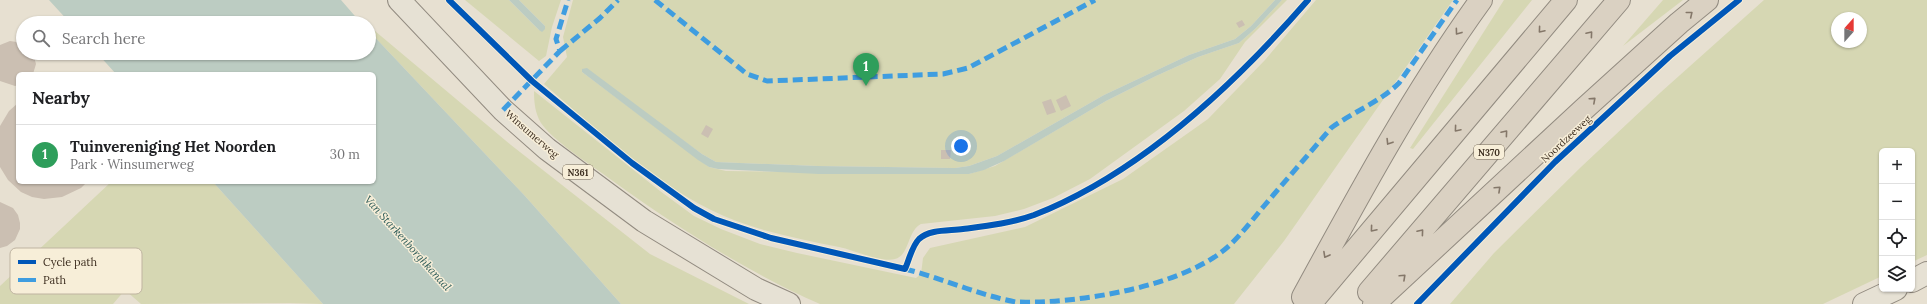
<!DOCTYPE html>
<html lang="en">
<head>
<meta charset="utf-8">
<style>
	body { margin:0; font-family:Lora,serif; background:#f6f6f6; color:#202124 }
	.controls { position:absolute; right:12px; bottom:12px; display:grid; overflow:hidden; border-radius:6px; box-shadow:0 1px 3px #0004 }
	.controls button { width:36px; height:36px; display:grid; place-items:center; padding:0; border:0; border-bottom:1px solid #e0e0e0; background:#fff; color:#202124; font:20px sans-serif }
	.compass { position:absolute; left:1831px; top:12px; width:36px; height:36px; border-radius:50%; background:#fff; box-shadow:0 1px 3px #0004; rotate:21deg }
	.you { position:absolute; left:961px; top:146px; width:14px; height:14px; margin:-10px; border:3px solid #fff; border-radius:50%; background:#1a73e8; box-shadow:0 0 0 6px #1a73e833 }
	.badge { display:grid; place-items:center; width:26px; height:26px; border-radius:50%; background:#786c5e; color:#fff; font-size:13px; font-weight:700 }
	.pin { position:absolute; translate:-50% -33px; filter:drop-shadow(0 1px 2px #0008) }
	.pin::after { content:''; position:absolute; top:21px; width:14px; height:12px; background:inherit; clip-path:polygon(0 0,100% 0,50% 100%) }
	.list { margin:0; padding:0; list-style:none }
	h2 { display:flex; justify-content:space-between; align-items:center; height:52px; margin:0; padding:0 16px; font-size:17px }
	h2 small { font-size:13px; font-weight:400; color:#757577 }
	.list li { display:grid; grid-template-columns:26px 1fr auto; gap:12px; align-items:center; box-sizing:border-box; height:60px; padding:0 16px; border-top:1px solid #e0e0e0 }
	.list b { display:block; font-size:15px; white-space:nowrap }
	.list p { margin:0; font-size:13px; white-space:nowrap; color:#757577 }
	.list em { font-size:13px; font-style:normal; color:#757577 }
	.icon { flex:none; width:22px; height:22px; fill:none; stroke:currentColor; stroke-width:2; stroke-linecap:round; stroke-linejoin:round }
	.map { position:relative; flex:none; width:1927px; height:304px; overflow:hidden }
	.search { position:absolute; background:#fff; box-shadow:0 1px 3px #0004; left:16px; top:16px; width:360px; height:44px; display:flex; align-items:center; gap:10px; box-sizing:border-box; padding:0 14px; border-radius:22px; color:#757577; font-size:15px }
	.panel { position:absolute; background:#fff; box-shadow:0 1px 3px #0004; left:16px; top:72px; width:360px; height:112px; border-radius:6px }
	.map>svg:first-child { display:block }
	.green { fill:#d6d7b3; fill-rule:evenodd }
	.water { fill:#bcccc2 }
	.building { fill:#cbbfb2 }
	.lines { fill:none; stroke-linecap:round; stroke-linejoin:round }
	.major-casing { stroke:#928b80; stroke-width:24 }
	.highway-casing { stroke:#928b80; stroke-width:24 }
	.major { stroke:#e6e1d4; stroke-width:22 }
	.highway { stroke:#dad1c2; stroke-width:22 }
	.quiet { stroke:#3f9de0; stroke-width:5; stroke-dasharray:10 5; stroke-linecap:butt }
	.cycleway-casing { stroke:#f7eed8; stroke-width:8 }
	.cycleway { stroke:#0057b8; stroke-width:6 }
	.oneway { stroke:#847769 }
	.labels { text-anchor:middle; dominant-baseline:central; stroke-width:3; stroke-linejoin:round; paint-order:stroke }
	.shield { fill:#f7eed8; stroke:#756857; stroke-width:1 }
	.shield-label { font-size:9px; font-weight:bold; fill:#3d2e20 }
	.street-label { font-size:10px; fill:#3d2e20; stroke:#f7eed8 }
	.water-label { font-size:11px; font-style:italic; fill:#2f5d5a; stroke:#f7eed8 }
	.key { fill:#f7eed8; stroke:#bfb4a1; stroke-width:1 }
	.key-label { font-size:11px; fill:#3d2e20 }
</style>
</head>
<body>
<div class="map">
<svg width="1927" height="304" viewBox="0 0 1927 304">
	<rect width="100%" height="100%" fill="#e7e0d1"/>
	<path class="green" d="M465 0H509L539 30 545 26 519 0H561L552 27 546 56 539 61Z
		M573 0H1275L1251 26 1235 39 1189 55 1104 95 997 156 969 166 955 168 818 166 716 162 702 154 582 69V72L709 167 726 171 955 174H969L995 166 1106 101 1156 76 1198 57 1239 43 1256 28 1282 0H1287L1245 42 1220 79 1184 111 1090 179 1053 198 1024 209 995 216 921 224C907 231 910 255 895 259 882 263 854 250 839 247 796 238 751 230 711 210 649 179 596 129 544 84L567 57 563 37Z
		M1316 0H1453L1284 241 1234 304H820C741 269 669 222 599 171 583 160 552 139 541 123 535 113 534 102 534 91L660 191 694 216 721 229 760 244 797 253 916 278 921 274 923 258 930 248 1025 227 1123 179 1208 119 1265 60Z
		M1504 0H1532L1413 149 1410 148Z
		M1663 0H1683L1623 46Z
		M1764 0H1927V255L1912 262V151H1882V276L1823 304H1450L1494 253 1581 167 1661 92ZM1837 18H1861V42H1837Z
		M369 26 511 145 650 254 749 304H621L525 196 369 31Z
		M111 182H213L323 304 290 303 141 304 125 290 113 304H0V286Z"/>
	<path class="water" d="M49 0H341L361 23H70Z
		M509 0H519L545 26V29L542 32 539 30Z
		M1275 0H1282L1256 28 1239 43 1198 57 1156 76 1106 101 1004 161 984 170 969 174H819L718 169 709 167 698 160 582 72V69L587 68 702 154 716 162 818 166 955 168 969 166 997 156 1104 95 1189 55 1235 39 1251 26Z
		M369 31 525 196 621 304H323L213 182H374V74H116L97 53H369Z"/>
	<path class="building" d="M1242 20 1245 25 1239 28 1236 23Z
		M10 41 23 43V53H33L36 64 33 74H18V85L15 86 0 81V45Z
		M1066 95 1071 106 1061 111 1056 100Z
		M1051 99 1056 112 1047 115 1042 102Z
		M18 103V182H87L81 188 62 197 44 199 32 197 21 192 8 180 0 167V126L9 111Z
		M706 125 713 129 708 138 701 134Z
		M941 150H951L950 159H941Z
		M0 202 13 208 18 215 20 223V229L15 240 7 246 0 248Z"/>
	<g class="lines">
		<g class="major-casing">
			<path id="major" d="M399 0 503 110 547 149 644 221 756 289 789 304
				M1912 281 1927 273
				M1864 304 1896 289"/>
		</g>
		<g class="highway-casing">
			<path id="highway" d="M1369 292 1619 0
				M1303 297C1358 196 1413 94 1481 0
				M1310 304 1566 0
				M1374 304 1584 109 1679 23 1707 0"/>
		</g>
		<use href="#major" class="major"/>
		<use href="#highway" class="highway"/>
		<path class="quiet" d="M655 0 747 74 767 81 943 74 968 68 1095 0
			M560 51 600 18 618 0
			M503 110 560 51 556 39 568 0
			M905 269C942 278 978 295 1016 302 1076 304 1188 287 1232 243 1244 231 1254 218 1264 206 1286 180 1309 154 1331 128 1353 112 1380 102 1399 83L1457 0"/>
		<g class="cycleway-casing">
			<path id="cycleway" d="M449 0 532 81 632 163 694 208 714 219 771 238 905 269C909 260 912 246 919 239 930 229 949 231 963 229 986 226 1012 223 1034 215 1139 174 1235 84 1308 0
				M1417 304 1555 162 1670 56 1739 0"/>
		</g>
		<use href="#cycleway" class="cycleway"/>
	</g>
	<defs><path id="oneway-chevron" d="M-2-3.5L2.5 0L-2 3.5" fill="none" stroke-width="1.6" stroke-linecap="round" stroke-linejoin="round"/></defs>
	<g class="oneway">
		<use href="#oneway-chevron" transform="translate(1690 14) rotate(-39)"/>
		<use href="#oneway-chevron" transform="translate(1541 30) rotate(130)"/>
		<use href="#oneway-chevron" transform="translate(1458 32) rotate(126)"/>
		<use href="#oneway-chevron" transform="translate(1590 34) rotate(-50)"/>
		<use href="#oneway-chevron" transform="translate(1593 100) rotate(-42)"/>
		<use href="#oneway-chevron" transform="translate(1457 129) rotate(130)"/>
		<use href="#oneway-chevron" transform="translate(1505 133) rotate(-50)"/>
		<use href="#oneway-chevron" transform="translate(1389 142) rotate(122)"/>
		<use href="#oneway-chevron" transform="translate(1498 189) rotate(-43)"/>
		<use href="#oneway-chevron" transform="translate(1373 229) rotate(130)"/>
		<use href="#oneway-chevron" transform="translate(1421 232) rotate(-50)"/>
		<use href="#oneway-chevron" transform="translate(1326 255) rotate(119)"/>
		<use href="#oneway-chevron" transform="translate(1403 277) rotate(-43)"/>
	</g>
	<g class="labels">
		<g class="shield">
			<rect x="1474" y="145" width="30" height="14" rx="3"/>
			<rect x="563" y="165" width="30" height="14" rx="3"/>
		</g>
		<g class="shield-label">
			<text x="1489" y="152">N370</text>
			<text x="578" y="172">N361</text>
		</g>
		<g class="street-label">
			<text transform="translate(532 134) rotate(41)">Winsumerweg</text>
			<text transform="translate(1566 139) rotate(-43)">Noordzeeweg</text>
		</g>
		<g class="water-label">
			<text transform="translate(408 243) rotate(48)">Van Starkenborghkanaal</text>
		</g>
	</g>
	<rect x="10" y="248" width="132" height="46" rx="6" class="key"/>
	<rect x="18" y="260" width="18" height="4" fill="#0057b8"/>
	<rect x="18" y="278" width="18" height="4" fill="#3f9de0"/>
	<g class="key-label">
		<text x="43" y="266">Cycle path</text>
		<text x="43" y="284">Path</text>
	</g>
</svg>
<div class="controls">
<button>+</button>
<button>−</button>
<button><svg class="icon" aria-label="locate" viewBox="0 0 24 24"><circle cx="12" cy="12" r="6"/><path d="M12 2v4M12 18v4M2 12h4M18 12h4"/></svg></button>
<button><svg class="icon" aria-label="layers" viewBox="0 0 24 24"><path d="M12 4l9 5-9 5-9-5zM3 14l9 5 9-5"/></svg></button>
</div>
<svg class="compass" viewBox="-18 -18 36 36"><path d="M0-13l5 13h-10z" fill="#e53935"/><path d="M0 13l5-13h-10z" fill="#757577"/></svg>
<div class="you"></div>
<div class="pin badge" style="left:866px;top:86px;background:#2e9e5b">1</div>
<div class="search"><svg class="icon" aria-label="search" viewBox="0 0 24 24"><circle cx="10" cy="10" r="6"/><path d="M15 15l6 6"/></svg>Search here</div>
<section class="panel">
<h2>Nearby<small></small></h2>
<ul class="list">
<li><span class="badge" style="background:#2e9e5b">1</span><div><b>Tuinvereniging Het Noorden</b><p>Park · Winsumerweg</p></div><em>30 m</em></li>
</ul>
</section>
</div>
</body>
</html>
